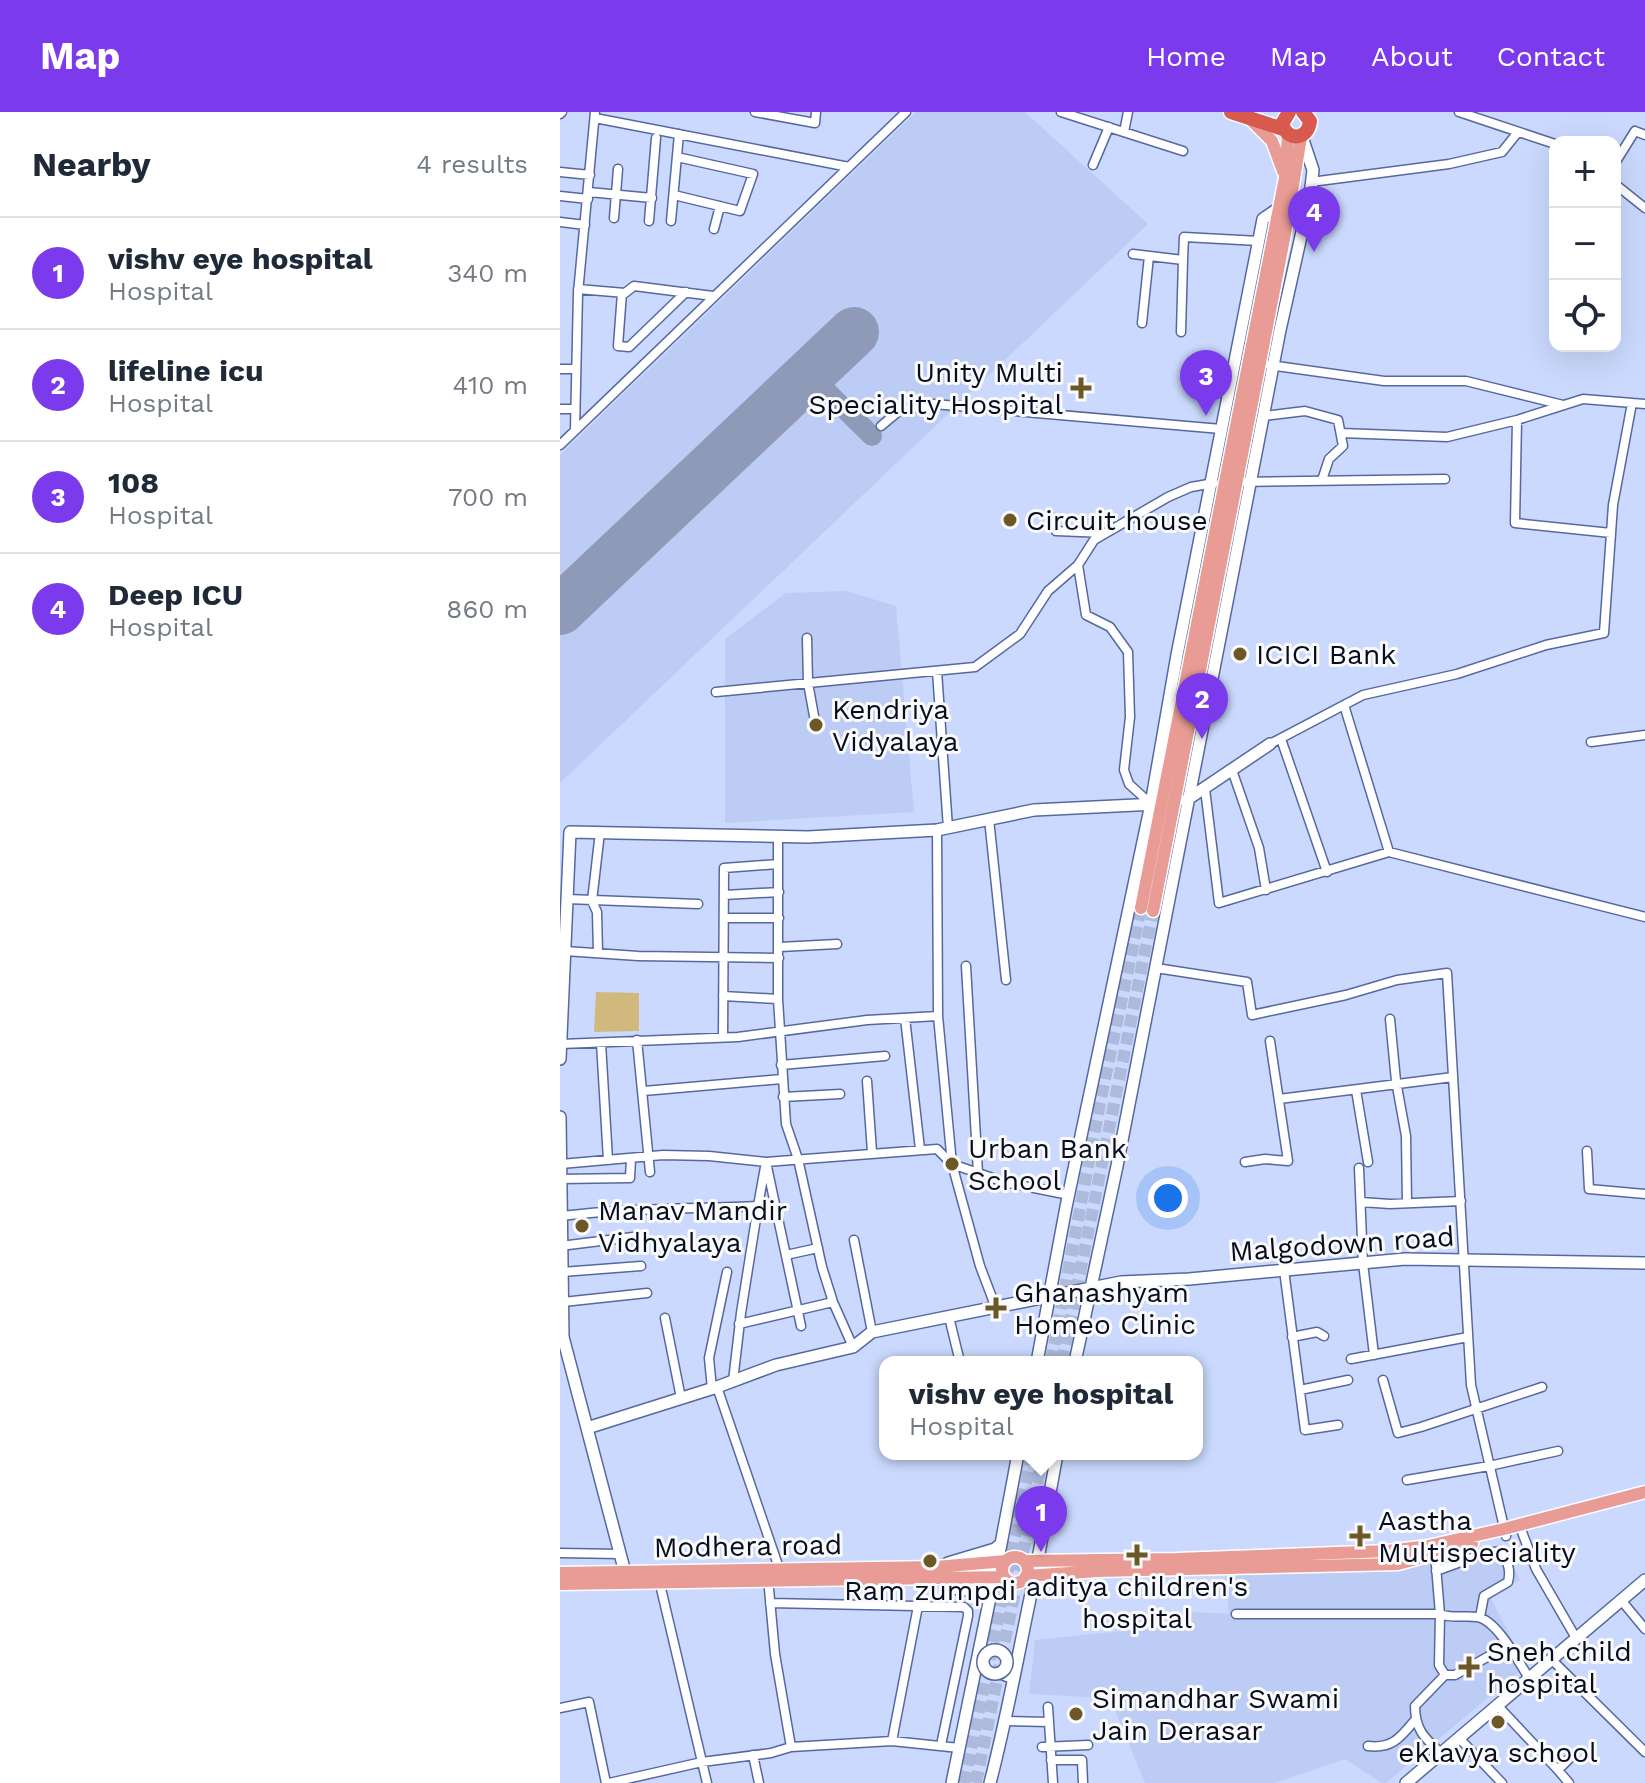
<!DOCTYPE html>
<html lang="en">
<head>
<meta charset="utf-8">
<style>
	body { margin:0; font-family:"Work Sans",sans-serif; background:#f2f2f3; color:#1f2937 }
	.controls { position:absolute; right:24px; top:24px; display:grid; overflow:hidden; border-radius:16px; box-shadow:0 8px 32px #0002 }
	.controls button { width:72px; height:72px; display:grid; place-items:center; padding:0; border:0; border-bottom:2px solid #e0e1e3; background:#fff; color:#1f2937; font:40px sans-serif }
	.you { position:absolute; left:608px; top:1086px; width:28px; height:28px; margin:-20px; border:6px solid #fff; border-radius:50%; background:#1a73e8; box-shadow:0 0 0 12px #1a73e833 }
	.badge { display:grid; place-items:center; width:52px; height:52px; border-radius:50%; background:#7c3aed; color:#fff; font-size:26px; font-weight:700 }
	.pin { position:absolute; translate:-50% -66px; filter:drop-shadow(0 2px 4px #0008) }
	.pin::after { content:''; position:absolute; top:42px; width:28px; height:24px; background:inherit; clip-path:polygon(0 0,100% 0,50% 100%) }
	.popup { position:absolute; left:319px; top:1244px; width:324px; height:104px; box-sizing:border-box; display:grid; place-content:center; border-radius:16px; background:#fff; filter:drop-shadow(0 2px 6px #0005); font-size:26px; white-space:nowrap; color:#747a83 }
	.popup b { font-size:30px; color:#1f2937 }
	.popup::after { content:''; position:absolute; left:50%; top:100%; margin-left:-16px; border:16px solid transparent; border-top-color:#fff }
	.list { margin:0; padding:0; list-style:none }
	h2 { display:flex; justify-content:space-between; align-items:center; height:104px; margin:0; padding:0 32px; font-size:34px }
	h2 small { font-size:26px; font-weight:400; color:#747a83 }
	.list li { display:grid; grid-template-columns:52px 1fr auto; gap:24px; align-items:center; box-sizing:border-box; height:112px; padding:0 32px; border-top:2px solid #e0e1e3 }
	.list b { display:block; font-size:30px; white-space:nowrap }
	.list p { margin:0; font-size:26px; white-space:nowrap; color:#747a83 }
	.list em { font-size:26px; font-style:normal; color:#747a83 }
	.icon { flex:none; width:44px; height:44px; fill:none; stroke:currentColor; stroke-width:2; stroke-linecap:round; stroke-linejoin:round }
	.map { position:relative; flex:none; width:1085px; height:1671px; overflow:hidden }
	header { display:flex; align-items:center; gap:48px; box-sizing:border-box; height:112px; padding:0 40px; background:#7c3aed; color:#fff }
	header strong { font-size:38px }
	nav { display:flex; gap:44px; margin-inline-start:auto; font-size:28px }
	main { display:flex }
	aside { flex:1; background:#fff }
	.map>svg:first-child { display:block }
	.built { fill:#bcccf4 }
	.green { fill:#d1b97d }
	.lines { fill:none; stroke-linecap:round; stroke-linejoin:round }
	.taxiway { stroke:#8e9ab8; stroke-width:20 }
	.runway { stroke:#8e9ab8; stroke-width:50 }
	.primary-tunnel { stroke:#adbadc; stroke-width:12; stroke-dasharray:12 6; stroke-linecap:butt }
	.street-casing { stroke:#56699e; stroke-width:11 }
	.secondary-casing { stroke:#56699e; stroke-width:14 }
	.primary-casing { stroke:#fff; stroke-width:15 }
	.highway-casing { stroke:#fff; stroke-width:17 }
	.street { stroke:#fff; stroke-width:8 }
	.secondary { stroke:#fff; stroke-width:11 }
	.primary { stroke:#e89c95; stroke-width:12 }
	.highway { stroke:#d85a4f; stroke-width:14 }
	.secondary-bridge-casing { stroke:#56699e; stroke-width:14; stroke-linecap:butt }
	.secondary-bridge { stroke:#fff; stroke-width:11 }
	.poi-dot { fill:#6b5826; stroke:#fafafa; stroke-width:3 }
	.labels { text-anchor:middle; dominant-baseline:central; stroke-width:6; stroke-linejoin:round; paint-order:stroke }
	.poi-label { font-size:28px; fill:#070d21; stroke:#fafafa; text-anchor:start }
	.street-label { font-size:28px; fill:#070d21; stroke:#fafafa }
</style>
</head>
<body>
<header>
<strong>Map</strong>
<nav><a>Home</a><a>Map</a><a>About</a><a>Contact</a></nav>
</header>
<main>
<aside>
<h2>Nearby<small>4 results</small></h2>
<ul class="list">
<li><span class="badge">1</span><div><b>vishv eye hospital</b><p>Hospital</p></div><em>340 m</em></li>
<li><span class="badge">2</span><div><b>lifeline icu</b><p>Hospital</p></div><em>410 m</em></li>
<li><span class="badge">3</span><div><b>108</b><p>Hospital</p></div><em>700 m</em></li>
<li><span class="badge">4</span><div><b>Deep ICU</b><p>Hospital</p></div><em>860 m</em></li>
</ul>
</aside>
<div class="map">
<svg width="1085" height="1671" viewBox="0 0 1085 1671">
	<rect width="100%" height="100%" fill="#cad9fd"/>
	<path class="built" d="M356 0H465L588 112 0 671V343Z
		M286 479 336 494 354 700 165 711V527L226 481Z
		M942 1432 960 1468 930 1485 966 1554 826 1671H822L785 1647 715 1671H585L553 1593 547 1586 469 1582 475 1528 591 1516 634 1500 669 1502 664 1459 841 1455Z"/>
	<path class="green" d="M36 880 79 881V919L34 920Z"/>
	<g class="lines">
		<path class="taxiway" d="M249 262 312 324"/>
		<path class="runway" d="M0 498 294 220"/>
		<path class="primary-tunnel" d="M491 1250 540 991 581 796
			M502 1250 593 799
			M404 1671 472 1342
			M416 1671 483 1342"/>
		<g class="street-casing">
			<path id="street" d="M195 0 255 11 256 0
				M501 0 623 39
				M899 0 995 32
				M0 2 2 0
				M35 6 289 55
				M564 20 568 0
				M1055 51 1075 19 1085 23
				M533 53 549 15
				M0 60 30 63
				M751 70 889 52 942 40 958 20
				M1055 72 1085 96
				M29 80 92 86
				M114 83 180 99 193 62 117 45
				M0 84 28 87
				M54 106 58 57
				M89 109 96 26
				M111 109 119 22
				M0 110 25 113
				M154 117 160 94
				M573 142 623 148 624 125 699 129
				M18 177 65 181 74 174 153 184
				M62 181 58 234 69 235 126 180
				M582 211 589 144
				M621 220 623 148
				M709 253 824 269H906L1003 293
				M0 257H16
				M0 297H15
				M704 304 745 299 778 308 783 334 769 347 762 368
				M957 308 955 411 1051 421
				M321 314 339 299 374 292 661 317
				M15 318 18 181 35 0
				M781 321 887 325 957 308 1023 287 1085 292
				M0 333 346 0
				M672 370 885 367
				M493 406 496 419 545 421
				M518 453 526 503 550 515 568 540 570 605 564 658 569 672 591 692
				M247 526 248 571 254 604
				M377 559 388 716
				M156 580 415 555 460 522 488 479 518 453 534 428 608 385 631 375 654 371
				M784 593 829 740
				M721 627 767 760
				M1031 630 1085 623
				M710 632 803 583 897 562 986 533 1044 521 1053 393 1072 291
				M672 658 699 736 706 778
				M645 677 659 791 829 740 1085 805
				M429 707 446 868
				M377 718 378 904 392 1052 444 1070 509 1083
				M218 724V887L226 1012 238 1047 262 1155 273 1190 293 1235
				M164 783 219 780
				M7 787 138 792
				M165 806H219
				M220 835 277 832
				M5 839 78 844 219 846
				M38 841 37 800 32 789 40 720
				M406 854 418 1061
				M596 856 687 870 692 903 786 883 837 868 887 861 911 1273 946 1424
				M163 884 218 887
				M345 906 360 1037
				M830 907 836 969 846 1024 847 1091
				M163 925 164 756 218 752
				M77 928 90 1060
				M41 931 48 1048
				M1 932 178 925 307 908 378 904
				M221 953 325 944
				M307 969 312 1040
				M796 978 808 1050
				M84 979 222 967
				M223 985 280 982
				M719 987 893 965
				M1027 1039 1029 1077 1085 1082
				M206 1050 241 1214
				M685 1050 705 1047 728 1049 710 929
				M1 1052 103 1043 149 1044 206 1050 377 1037 392 1052 420 1154 436 1196
				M799 1056 803 1151 814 1243
				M0 1067 70 1066 71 1047
				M801 1090 830 1092 901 1089
				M198 1094 205 1055
				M1 1104C67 1096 133 1097 198 1094L181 1201 173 1269
				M294 1128 312 1220
				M0 1134 81 1124
				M226 1143 258 1136
				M724 1158 745 1318 778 1313
				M2 1160 81 1154
				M3 1190 87 1181
				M389 1205 400 1250
				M105 1206 121 1286
				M179 1212 273 1190
				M732 1225 757 1220 764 1224
				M791 1247 908 1225
				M823 1268 838 1321 861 1315 982 1275
				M157 1275 219 1456
				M152 1277 149 1246 167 1160
				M740 1278 788 1268
				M847 1368 929 1354 998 1339
				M962 1420 976 1457 1016 1526
				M0 1441 61 1442
				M875 1442 880 1502C892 1507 904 1503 917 1505 937 1508 958 1549 969 1566
				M876 1459 928 1440H941C948 1450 951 1458 948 1470L924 1484 920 1505
				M208 1466 215 1542 231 1635
				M99 1468 147 1671
				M1061 1488 1085 1517
				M210 1491 404 1495 408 1499V1504L381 1633
				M676 1502H880L879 1553 885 1563H895L947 1534
				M991 1547 1085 1640
				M937 1593 998 1658 1012 1644
				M488 1595 493 1671
				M0 1596 29 1590 46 1671
				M446 1609 489 1610
				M899 1626 942 1671
				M332 1629 358 1494
				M808 1634C832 1637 840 1626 855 1608
				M482 1635 528 1633
				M881 1641C864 1626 855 1617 855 1594L885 1563
				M193 1643 199 1671
				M491 1648H522L523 1671
				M998 1658 1009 1671
				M49 1671 142 1650 211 1641 231 1635 332 1629 399 1636"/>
		</g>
		<g class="secondary-casing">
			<path id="secondary" d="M625 689 710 632
				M0 947 10 720 248 725 377 718 474 698 596 692
				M0 1005 3 1225 67 1468
				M477 1250 506 1095 591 692 617 543 703 107 719 96
				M515 1250 557 1054 720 218 750 84 753 58 742 25
				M27 1316 157 1275 216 1253 293 1235 312 1220 561 1170 629 1167 845 1147 1085 1151
				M478 1447 497 1342
				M388 1451 435 1437 441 1432 458 1342
				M384 1464 386 1475 414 1479 430 1484
				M441 1561 453 1566
				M392 1671 441 1432
				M430 1671C448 1602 460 1532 475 1463
				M846 1671 1085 1468"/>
		</g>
		<g class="primary-casing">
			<path id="primary" d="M688 5 712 29 723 59
				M581 796 725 66 728 23
				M593 799 724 127 741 25
				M442 1458a13 13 0 1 1 26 0a13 13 0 1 1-26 0Z
				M464 1449 617 1447 828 1439 868 1434 944 1417 1085 1380
				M0 1461 376 1455 446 1449
				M466 1464 538 1459 838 1452 912 1432
				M0 1472 444 1465"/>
		</g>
		<g class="highway-casing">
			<path id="highway" d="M671 0 723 17
				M729 0 722 12C728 30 748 28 750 9L743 0"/>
		</g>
		<use href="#street" class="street"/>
		<use href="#secondary" class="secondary"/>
		<use href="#primary" class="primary"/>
		<use href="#highway" class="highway"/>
		<g class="secondary-bridge-casing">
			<path id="secondary-bridge" d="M423 1550a12 12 0 1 1 24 0a12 12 0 1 1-24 0Z"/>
		</g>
		<use href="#secondary-bridge" class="secondary-bridge"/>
	</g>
	<g class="poi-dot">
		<path d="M517 264h8v8h8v8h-8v8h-8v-8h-8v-8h8z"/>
		<circle cx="450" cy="408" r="8"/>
		<circle cx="680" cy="542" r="8"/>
		<circle cx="256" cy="613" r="8"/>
		<circle cx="392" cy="1052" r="8"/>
		<circle cx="22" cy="1114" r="8"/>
		<path d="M432 1184h8v8h8v8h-8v8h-8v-8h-8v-8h8z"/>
		<path d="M796 1412h8v8h8v8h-8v8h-8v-8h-8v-8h8z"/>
		<path d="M573 1431h8v8h8v8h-8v8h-8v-8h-8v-8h8z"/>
		<circle cx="370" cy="1449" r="8"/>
		<path d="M905 1543h8v8h8v8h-8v8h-8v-8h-8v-8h8z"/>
		<circle cx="516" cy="1602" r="8"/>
		<circle cx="938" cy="1610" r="8"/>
	</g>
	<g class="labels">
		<g class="poi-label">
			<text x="503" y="260" text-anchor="end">Unity Multi<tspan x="503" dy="32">Speciality Hospital</tspan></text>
			<text x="466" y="408">Circuit house</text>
			<text x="696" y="542">ICICI Bank</text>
			<text x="272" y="597">Kendriya<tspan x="272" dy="32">Vidyalaya</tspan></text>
			<text x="408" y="1036">Urban Bank<tspan x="408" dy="32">School</tspan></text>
			<text x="38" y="1098">Manav Mandir<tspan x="38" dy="32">Vidhyalaya</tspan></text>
			<text x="454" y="1180">Ghanashyam<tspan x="454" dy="32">Homeo Clinic</tspan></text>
			<text x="818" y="1408">Aastha<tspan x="818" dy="32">Multispeciality</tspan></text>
			<text x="577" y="1474" text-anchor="middle">aditya children's<tspan x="577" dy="32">hospital</tspan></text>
			<text x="370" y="1478" text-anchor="middle">Ram zumpdi</text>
			<text x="927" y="1539">Sneh child<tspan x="927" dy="32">hospital</tspan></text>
			<text x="532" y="1586">Simandhar Swami<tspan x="532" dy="32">Jain Derasar</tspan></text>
			<text x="938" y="1640" text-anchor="middle">eklavya school</text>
		</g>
		<g class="street-label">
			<text transform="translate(782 1132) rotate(-4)">Malgodown road</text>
			<text transform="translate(188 1434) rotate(-1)">Modhera road</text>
		</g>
	</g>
</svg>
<div class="controls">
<button>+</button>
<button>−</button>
<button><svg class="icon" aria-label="locate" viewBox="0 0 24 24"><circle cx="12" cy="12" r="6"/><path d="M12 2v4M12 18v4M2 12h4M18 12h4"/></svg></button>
</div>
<div class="you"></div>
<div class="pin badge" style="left:481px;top:1440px">1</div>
<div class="popup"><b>vishv eye hospital</b>Hospital</div>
<div class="pin badge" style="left:642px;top:627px">2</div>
<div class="pin badge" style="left:646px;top:304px">3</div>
<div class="pin badge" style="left:754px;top:140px">4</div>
</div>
</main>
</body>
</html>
